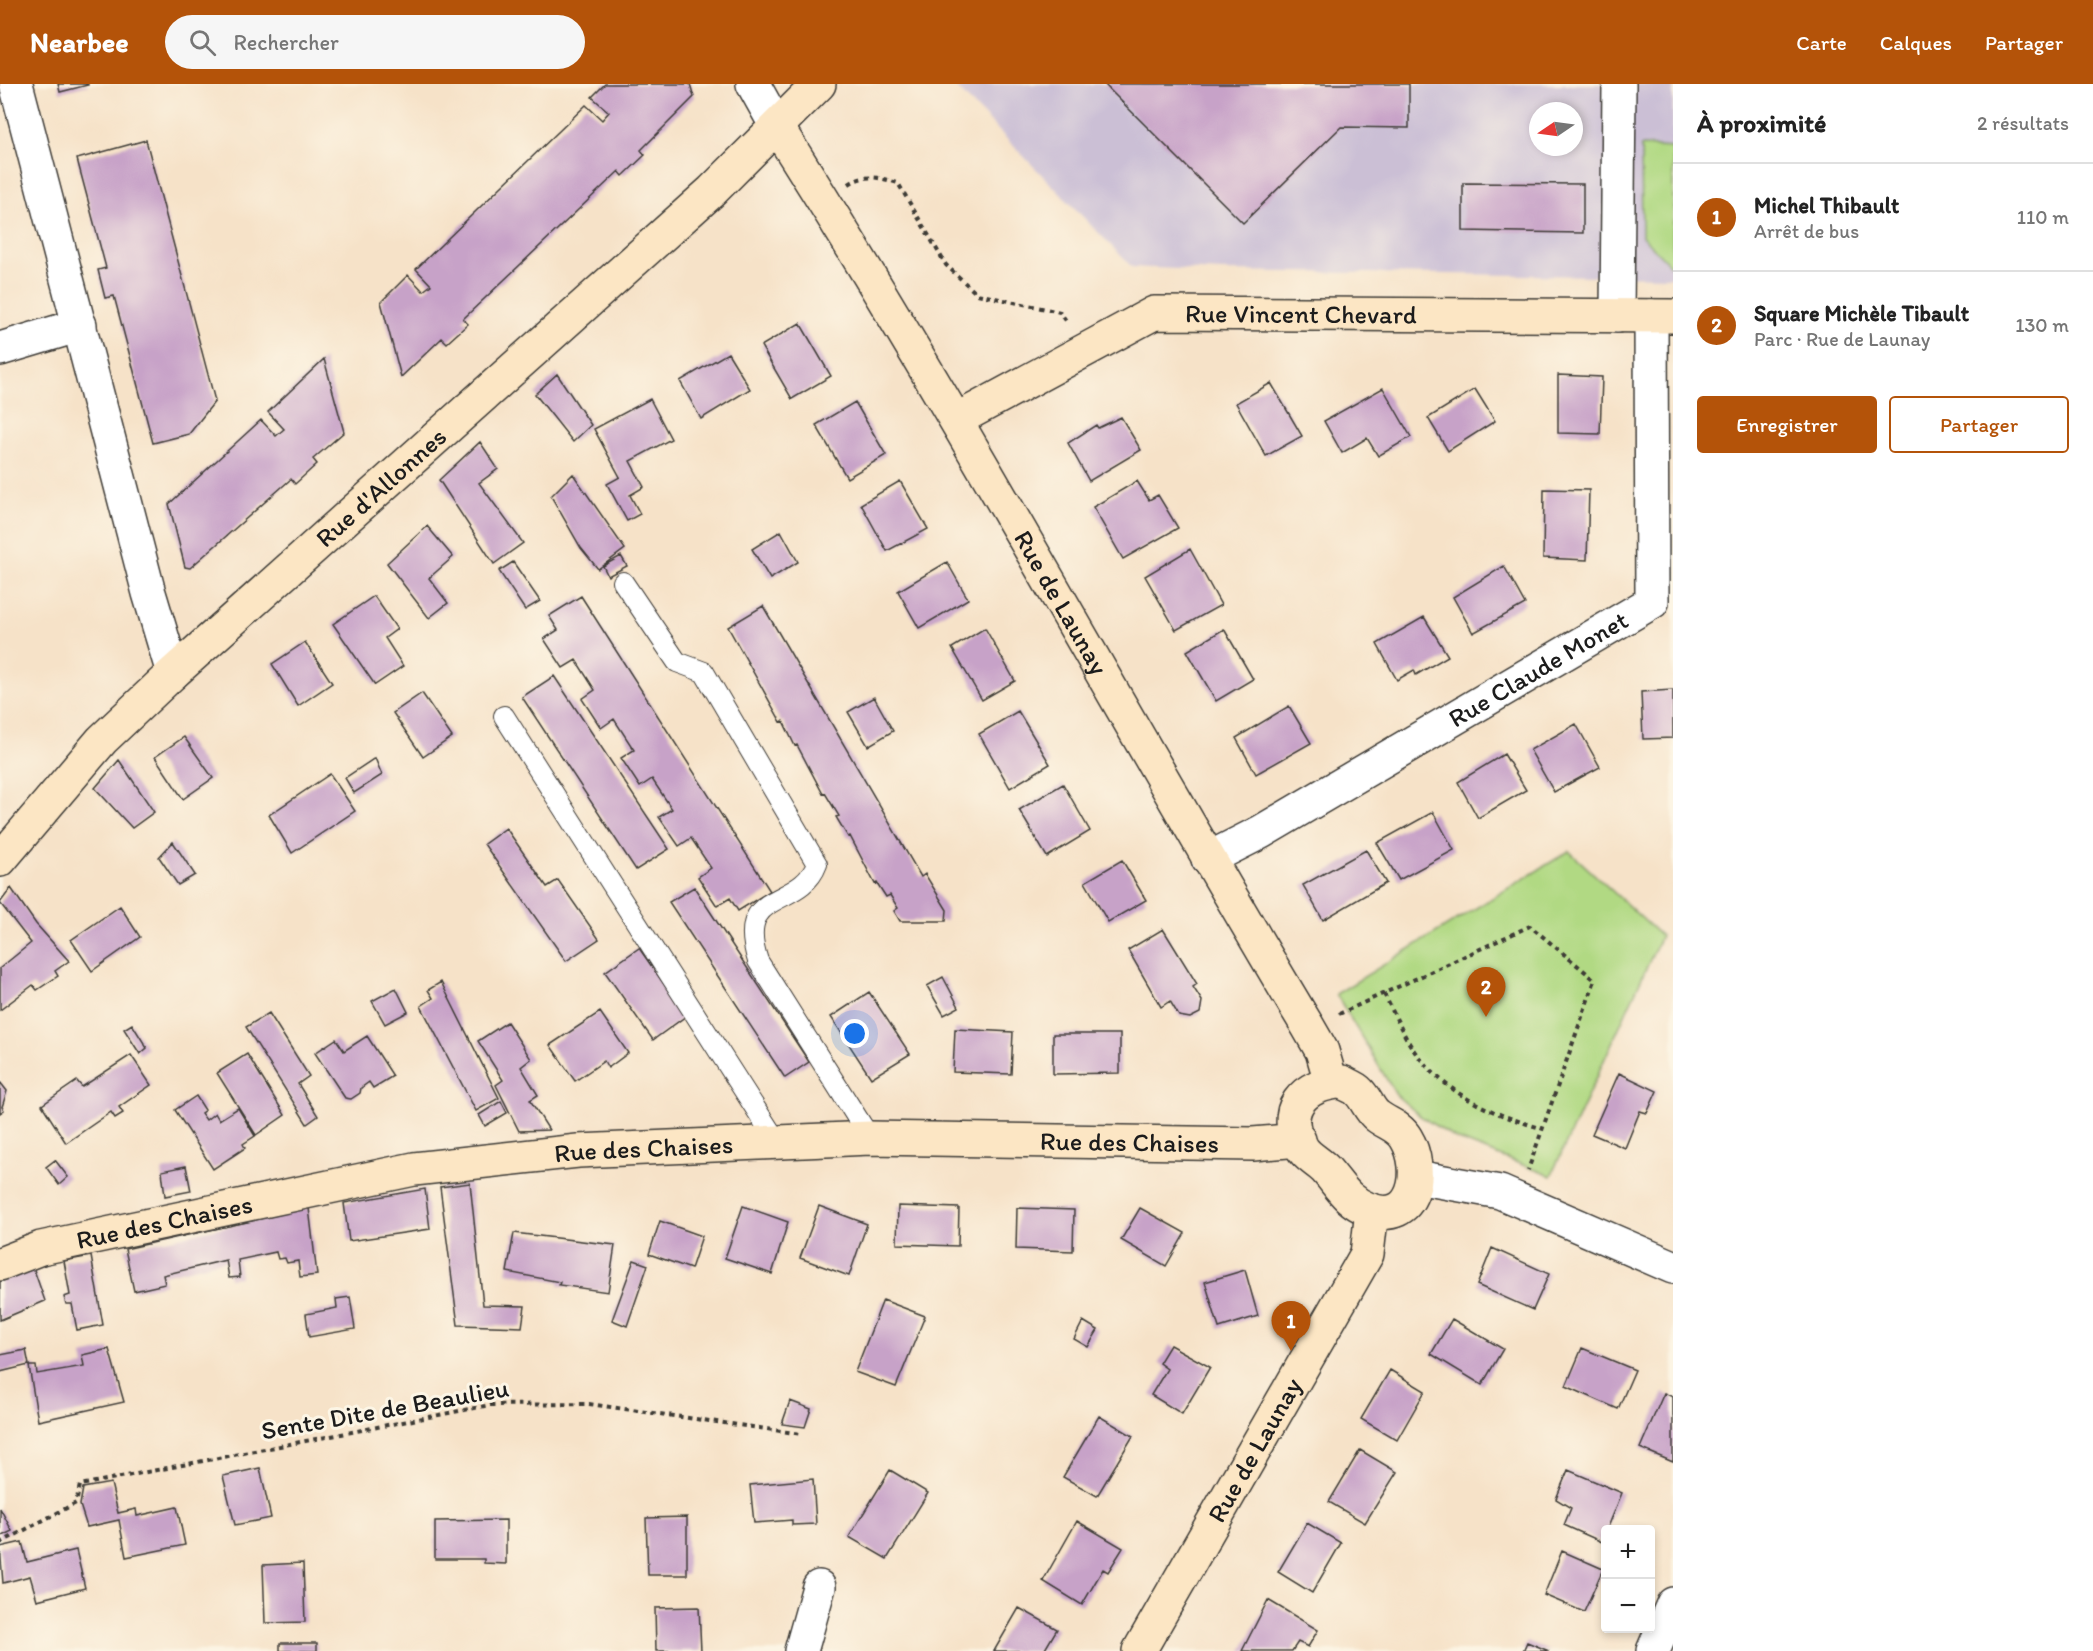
<!DOCTYPE html>
<html lang="fr">
<head>
<meta charset="utf-8">
<style>
	body { margin:0; font-family:Itim,sans-serif; background:#f6f6f6; color:#222 }
	.controls { position:absolute; right:18px; bottom:18px; display:grid; overflow:hidden; border-radius:6px; box-shadow:0 3px 9px #0003 }
	.controls button { width:54px; height:54px; display:grid; place-items:center; padding:0; border:0; border-bottom:2px solid #e0e0e0; background:#fff; color:#222; font:30px sans-serif }
	.compass { position:absolute; left:1529px; top:18px; width:54px; height:54px; border-radius:50%; background:#fff; box-shadow:0 3px 9px #0003; rotate:257deg }
	.you { position:absolute; left:855px; top:950px; width:21px; height:21px; margin:-15px; border:4px solid #fff; border-radius:50%; background:#1a73e8; box-shadow:0 0 0 9px #1a73e833 }
	.badge { display:grid; place-items:center; width:39px; height:39px; border-radius:50%; background:#b45309; color:#fff; font-size:20px; font-weight:700 }
	.pin { position:absolute; translate:-50% -50px; filter:drop-shadow(0 2px 3px #0008) }
	.pin::after { content:''; position:absolute; top:32px; width:21px; height:18px; background:inherit; clip-path:polygon(0 0,100% 0,50% 100%) }
	.list { margin:0; padding:0; list-style:none }
	h2 { display:flex; justify-content:space-between; align-items:center; height:78px; margin:0; padding:0 24px; font-size:26px }
	h2 small { font-size:20px; font-weight:400; color:#767676 }
	.list li { display:grid; grid-template-columns:39px 1fr auto; gap:18px; align-items:center; box-sizing:border-box; height:108px; padding:0 24px; border-top:2px solid #e0e0e0 }
	.list b { display:block; font-size:22px; white-space:nowrap }
	.list p { margin:0; font-size:20px; white-space:nowrap; color:#767676 }
	.list em { font-size:20px; font-style:normal; color:#767676 }
	.actions { display:flex; gap:12px; padding:18px 24px }
	.actions a { flex:1; padding:14px 0; border:2px solid #b45309; border-radius:6px; text-align:center; font-size:21px; color:#b45309 }
	.actions .main { background:#b45309; color:#fff }
	.icon { flex:none; width:33px; height:33px; fill:none; stroke:currentColor; stroke-width:2; stroke-linecap:round; stroke-linejoin:round }
	.map { position:relative; flex:none; width:1673px; height:1567px; overflow:hidden }
	header { display:flex; align-items:center; gap:36px; box-sizing:border-box; height:84px; padding:0 30px; background:#b45309; color:#fff }
	header strong { font-size:28px }
	nav { display:flex; gap:33px; margin-inline-start:auto; font-size:21px }
	.search { width:420px; height:54px; background:#f6f6f6; display:flex; align-items:center; gap:15px; box-sizing:border-box; padding:0 21px; border-radius:33px; color:#767676; font-size:22px }
	main { display:flex }
	aside { flex:1; background:#fff }
	.map>svg:first-child { display:block }
	.industrial { fill:#cbbfd5; fill-rule:evenodd }
	.green { fill:#b1d983; stroke:#667a50; stroke-width:1.5 }
	.building { fill:#c7a2c8 }
	.lines { fill:none; stroke-linecap:round; stroke-linejoin:round }
	.lane-casing { stroke:#3d3a36; stroke-width:22 }
	.street-casing { stroke:#3d3a36; stroke-width:36 }
	.secondary-casing { stroke:#3d3a36; stroke-width:36 }
	.path { stroke:#3d3a36; stroke-width:4; stroke-dasharray:4.5 4.5; stroke-linecap:butt }
	.lane { stroke:#fff; stroke-width:20 }
	.street { stroke:#fff; stroke-width:33 }
	.secondary { stroke:#fce6c4; stroke-width:33 }
	.labels { text-anchor:middle; dominant-baseline:central; stroke-width:6; stroke-linejoin:round; paint-order:stroke }
	.street-label { font-size:26px; fill:#1c1c1c; stroke:#fcf5e5 }
</style>
</head>
<body>
<header>
<strong>Nearbee</strong>
<div class="search"><svg class="icon" aria-label="search" viewBox="0 0 24 24"><circle cx="10" cy="10" r="6"/><path d="M15 15l6 6"/></svg>Rechercher</div>
<nav><a>Carte</a><a>Calques</a><a>Partager</a></nav>
</header>
<main>
<div class="map">
<svg width="1673" height="1567" viewBox="0 0 1673 1567">
	<rect width="100%" height="100%" fill="#fcf5e5"/>
	<filter id="ink" filterUnits="userSpaceOnUse"><feTurbulence type="fractalNoise" baseFrequency=".0167" numOctaves="2"/><feDisplacementMap in="SourceGraphic" scale="12" xChannelSelector="R" yChannelSelector="G"/><feConvolveMatrix kernelMatrix="1 2 1 2 8 2 1 2 1" color-interpolation-filters="sRGB"/></filter>
	<filter id="wash" filterUnits="userSpaceOnUse"><feTurbulence type="fractalNoise" baseFrequency=".008" numOctaves="4" result="noise"/><feDisplacementMap in="SourceGraphic" scale="24" xChannelSelector="R" yChannelSelector="G"/><feGaussianBlur stdDeviation="1.35" result="paint"/><feColorMatrix in="noise" values="0 0 0 0 0 0 0 0 0 0 0 0 0 0 0 0 0 1.4 0 .05"/><feComposite in="paint" operator="in"/></filter>
	<g filter="url(#wash)">
		<rect width="100%" height="100%" fill="#f6e2c8"/>
		<path class="industrial" d="M953 0H1673V193L1223 187 1132 183ZM1538 27H1574V63H1538Z"/>
		<path class="green" d="M1641 62 1673 64V184L1642 152Z
			M1569 767 1661 852 1551 1092 1456 1055 1420 1032 1396 1011 1336 910Z"/>
		<g id="blocks">
			<path class="building" d="M58 0H88V1L60 8Z
				M605 0H690L694 13 641 66 645 71 623 92 619 87 463 235 468 240 447 259 442 254 401 293 381 218 408 191 423 207 431 201 416 185 586 21 602 36 609 28 592 13Z
				M1104 0H1409V44L1341 43 1243 139Z
				M146 56 215 317 189 350 153 359 114 212 105 214 98 186 106 184 77 75Z
				M1463 99 1583 100V149L1463 147Z
				M800 239 831 292 792 315 761 262Z
				M728 269 750 305 701 335 680 297Z
				M324 275 344 348 313 375 317 380 295 400 291 395 190 484 185 483 169 420 261 336 276 352 284 345 268 328Z
				M557 290 591 341 573 358 535 310Z
				M1558 291 1602 293 1600 350 1558 349Z
				M1271 299 1302 352 1266 372 1236 319Z
				M1383 304 1411 353 1378 372 1367 354 1342 369 1324 337Z
				M1475 305 1495 337 1448 367 1428 334Z
				M650 315 671 355 630 377 644 403 630 411 640 430 627 437 607 400 620 393 594 345Z
				M855 318 886 371 847 394 816 341Z
				M1121 333 1141 366 1089 397 1068 359 1096 341 1098 344Z
				M480 358 498 385 479 399 523 459 494 480 439 396Z
				M573 390 625 465 598 485 581 464 551 412Z
				M900 397 928 445 887 467 861 420Z
				M1137 397 1149 416 1158 411 1178 444 1123 475 1093 423Z
				M1544 405 1589 406 1587 476 1543 474Z
				M427 442 453 473 429 494 448 519 429 534 387 479Z
				M781 447 798 478 770 495 752 465Z
				M1190 465 1221 521 1176 546 1145 492Z
				M621 472 627 482 608 492 603 482Z
				M513 478 540 517 525 526 499 487Z
				M947 478 968 515 919 544 898 507Z
				M1504 482 1525 520 1473 549 1453 513Z
				M374 512 397 545 385 554 403 582 375 601 333 540Z
				M581 512 770 807 738 827 730 814 717 822 698 793 711 784 691 754 679 762 659 733 672 725 652 695 640 703 621 674 634 666 614 635 601 644 582 615 595 606 576 576 563 584 544 555 558 546 549 532Z
				M763 522 921 793 925 790 947 826 946 837H900L894 827 898 824 890 811 886 813 877 799 875 800 850 752 848 753 836 733 839 732 825 709 823 710 797 661 795 662 783 637 781 638 728 543Z
				M1424 533 1448 572 1416 591 1414 586 1397 596 1377 560Z
				M985 544 1015 597 982 616 952 564Z
				M1224 545 1253 595 1216 617 1187 567Z
				M305 558 332 599 298 622 272 580Z
				M554 592 669 765 636 786 522 613Z
				M1673 606V654L1643 655 1641 608Z
				M422 609 452 653 423 673 393 629Z
				M874 613 893 647 868 662 848 628Z
				M1289 622 1311 659 1256 690 1236 654Z
				M1018 627 1050 680 1010 704 979 650Z
				M1576 640 1600 683 1554 708 1530 666Z
				M184 653 213 694 183 715 155 673Z
				M1504 670 1526 706 1478 734 1458 698Z
				M375 674 382 691 354 709 345 694Z
				M119 676 154 728 132 744 95 704Z
				M330 690 355 727 292 769 269 731Z
				M1063 700 1090 747 1047 773 1019 726Z
				M1433 728 1454 766 1399 796 1377 759Z
				M506 744 547 803 558 796 599 855 566 877 484 760Z
				M173 758 195 791 178 801 159 773Z
				M1366 766 1386 799 1323 836 1303 801Z
				M1122 776 1146 816 1108 838 1085 798Z
				M694 803 809 978 785 994 669 818Z
				M11 804 36 840 69 877 55 887 58 892 37 906 33 901 0 926V884L31 859 0 819Z
				M120 822 140 853 92 887 71 856Z
				M1163 845 1197 900 1193 903 1202 917 1200 929 1190 934 1179 932 1170 917 1161 923 1128 866Z
				M639 864 686 932 653 956 605 888Z
				M943 893 959 923 944 931 927 902Z
				M441 898 499 1014 476 1027 421 922 433 914 428 906Z
				M396 904 408 928 385 940 372 917Z
				M869 908 910 970 871 994 831 933Z
				M600 928 628 969 608 984 604 977 575 997 550 961Z
				M269 929 309 992 298 1000 318 1032 307 1040 246 943Z
				M507 938 531 975 521 983 538 1011 530 1016 549 1046 519 1047 496 1001 503 996 478 957Z
				M132 940 147 964 140 970 124 945Z
				M955 945 1013 948 1011 990 953 988Z
				M1053 950H1120V989L1053 990Z
				M367 952 393 992 373 1004 369 998 361 1004 360 1009 351 1015 345 1014 315 969 336 955 344 967Z
				M247 970 285 1031 256 1051 217 989Z
				M131 971 151 1001 119 1023 123 1029 115 1034 111 1028 66 1059 42 1021 77 997 82 1003Z
				M1619 989 1657 1007 1647 1029 1640 1027 1625 1064 1592 1050Z
				M0 998 7 1007 2 1023 4 1026 0 1029Z
				M196 1012 205 1026 201 1029 206 1036 215 1029 219 1036 238 1024 255 1052 243 1060 245 1064 213 1085 175 1026Z
				M501 1017 507 1029 485 1042 479 1031Z
				M55 1076 68 1093 59 1101 46 1083Z
				M186 1082 191 1107 165 1112 162 1087Z
				M470 1099 483 1221 525 1222 522 1243 458 1241 440 1103Z
				M425 1105 430 1145 349 1157 344 1119Z
				M743 1122 788 1138 772 1190 725 1174Z
				M819 1122 867 1140 849 1192 800 1174Z
				M898 1122 959 1124 958 1162 897 1160Z
				M309 1124 317 1191 300 1193 298 1177 287 1179 285 1174 278 1175 276 1168 238 1176 240 1193 229 1194 226 1176 163 1191 165 1200 134 1207 125 1165Z
				M1017 1124 1074 1126 1073 1167 1016 1165Z
				M1140 1124 1185 1149 1166 1182 1121 1156Z
				M660 1137 702 1152 691 1185 649 1170Z
				M514 1149 615 1161 608 1208 559 1201 560 1198 507 1188Z
				M1492 1164 1549 1190 1533 1226 1477 1201Z
				M91 1172 103 1241 77 1246 72 1220H66L64 1213 70 1211 64 1177Z
				M634 1176 648 1181 627 1242 612 1236Z
				M33 1183 45 1217 0 1236V1196Z
				M1245 1186 1258 1232 1219 1244 1205 1198Z
				M350 1213 355 1245 309 1253 306 1230 337 1224 336 1215Z
				M883 1216 925 1232 896 1303 855 1288Z
				M1452 1235 1503 1265 1482 1301 1431 1270Z
				M1083 1237 1098 1246 1088 1263 1074 1255Z
				M1170 1261 1210 1283 1182 1330 1151 1311 1167 1285 1159 1279Z
				M1582 1264 1635 1286 1618 1325 1566 1302Z
				M109 1265 124 1318 38 1337 29 1282H36L37 1290 84 1282 82 1271Z
				M26 1266 29 1281 0 1288V1271Z
				M1390 1286 1425 1307 1397 1356 1361 1335Z
				M1664 1309 1673 1313V1378L1640 1364Z
				M790 1317 811 1325 805 1343 782 1340Z
				M1099 1332 1133 1352 1097 1412 1063 1393Z
				M1360 1366 1397 1388 1365 1439 1329 1418Z
				M260 1384 271 1434 235 1441 223 1392Z
				M890 1386 928 1409 887 1475 849 1453Z
				M1568 1386 1622 1409 1602 1458 1564 1441 1571 1424 1556 1415Z
				M813 1395 816 1440 792 1441V1436L754 1439 750 1401Z
				M111 1399 118 1429 136 1425 137 1432 177 1423 185 1461 126 1473 119 1436 87 1443 80 1421 83 1404Z
				M0 1424 12 1447 0 1453Z
				M687 1433V1491H648L646 1434Z
				M506 1436V1480L484 1479V1475H435V1437Z
				M1077 1437 1123 1464 1108 1488 1103 1485 1082 1521 1043 1497Z
				M1307 1439 1341 1459 1312 1509 1278 1488Z
				M22 1458 27 1478 76 1466 85 1504 37 1516 30 1492 3 1499 0 1463Z
				M1562 1467 1603 1485 1584 1528 1544 1511Z
				M303 1479 305 1538 265 1539 263 1481Z
				M1268 1516 1318 1546 1308 1563 1298 1558 1292 1567H1242Z
				M699 1523 701 1567H656L655 1524Z
				M1019 1524 1057 1545 1044 1567H994Z
				M1527 1558 1549 1567H1523Z
				M280 1559H317V1567H280Z"/>
		</g>
	</g>
	<g filter="url(#ink)">
		<use href="#blocks" fill-opacity="0" stroke="#3d3a36" stroke-width="1.5"/>
		<g class="lines">
			<g class="lane-casing">
				<path id="lane" d="M623 498 677 578 704 588 817 780C800 826 734 803 758 877L870 1054
					M504 632 777 1058"/>
			</g>
			<g class="street-casing">
				<g id="street">
					<path d="M16 0 149 509 173 589"/>
					<path d="M753 0 777 43"/>
					<path d="M1617 232 1619 0"/>
					<path d="M0 265 80 241"/>
					<path id="s1" d="M1208 775 1261 748 1652 518 1651 232"/>
					<path d="M1416 1093 1500 1108 1673 1183"/>
					<path d="M801 1567 819 1503"/>
					<path d="M1653 1567 1673 1520"/>
				</g>
			</g>
			<g class="secondary-casing">
				<g id="secondary">
					<path id="s2" d="M777 43C964 336 1128 643 1307 941L1322 967 1331 998"/>
					<path id="s3" d="M956 336 1154 229 1673 232"/>
					<path id="s4" d="M0 776 102 656 173 589 712 107 819 0"/>
					<path d="M1342 998C1347 1001 1354 1003 1358 1007 1366 1014 1369 1026 1377 1032 1387 1040 1399 1042 1406 1054 1425 1085 1416 1143 1368 1125 1347 1117 1340 1102 1326 1086 1319 1078 1307 1073 1302 1064 1279 1027 1303 999 1342 998Z"/>
					<path id="s5" d="M0 1180 41 1164 414 1085 578 1067 870 1054 1253 1060 1299 1056"/>
					<path id="s6" d="M1139 1567 1367 1170 1372 1126"/>
				</g>
			</g>
			<path class="path" d="M849 100C865 89 881 94 898 99L946 181 977 210 1060 228 1067 238
				M1384 910C1394 929 1403 951 1415 968 1448 1012 1492 1030 1544 1045
				M1339 930 1530 842 1595 896 1528 1086
				M0 1459 76 1419 80 1401 490 1321 589 1320 802 1350"/>
			<use href="#lane" class="lane"/>
			<use href="#street" class="street"/>
			<use href="#secondary" class="secondary"/>
		</g>
	</g>
	<g class="labels">
		<g class="street-label">
			<text stroke="none"><textPath href="#s3" startOffset="372">Rue Vincent Chevard</textPath></text>
			<text stroke="none"><textPath href="#s4" startOffset="534">Rue d'Allonnes</textPath></text>
			<text stroke="none"><textPath href="#s2" startOffset="554">Rue de Launay</textPath></text>
			<text stroke="none"><textPath href="#s1" startOffset="381">Rue Claude Monet</textPath></text>
			<text stroke="none"><textPath href="#s5" startOffset="1142">Rue des Chaises</textPath></text>
			<text stroke="none"><textPath href="#s5" startOffset="656">Rue des Chaises</textPath></text>
			<text stroke="none"><textPath href="#s5" startOffset="170">Rue des Chaises</textPath></text>
			<text transform="translate(385 1325) rotate(-10)">Sente Dite de Beaulieu</text>
			<text stroke="none"><textPath href="#s6" startOffset="232">Rue de Launay</textPath></text>
		</g>
	</g>
</svg>
<div class="controls">
<button>+</button>
<button>−</button>
</div>
<svg class="compass" viewBox="-18 -18 36 36"><path d="M0-13l5 13h-10z" fill="#e53935"/><path d="M0 13l5-13h-10z" fill="#767676"/></svg>
<div class="you"></div>
<div class="pin badge" style="left:1291px;top:1267px">1</div>
<div class="pin badge" style="left:1486px;top:933px">2</div>
</div>
<aside>
<h2>À proximité<small>2 résultats</small></h2>
<ul class="list">
<li><span class="badge">1</span><div><b>Michel Thibault</b><p>Arrêt de bus</p></div><em>110 m</em></li>
<li><span class="badge">2</span><div><b>Square Michèle Tibault</b><p>Parc · Rue de Launay</p></div><em>130 m</em></li>
</ul>
<div class="actions"><a class="main">Enregistrer</a><a>Partager</a></div>
</aside>
</main>
</body>
</html>
